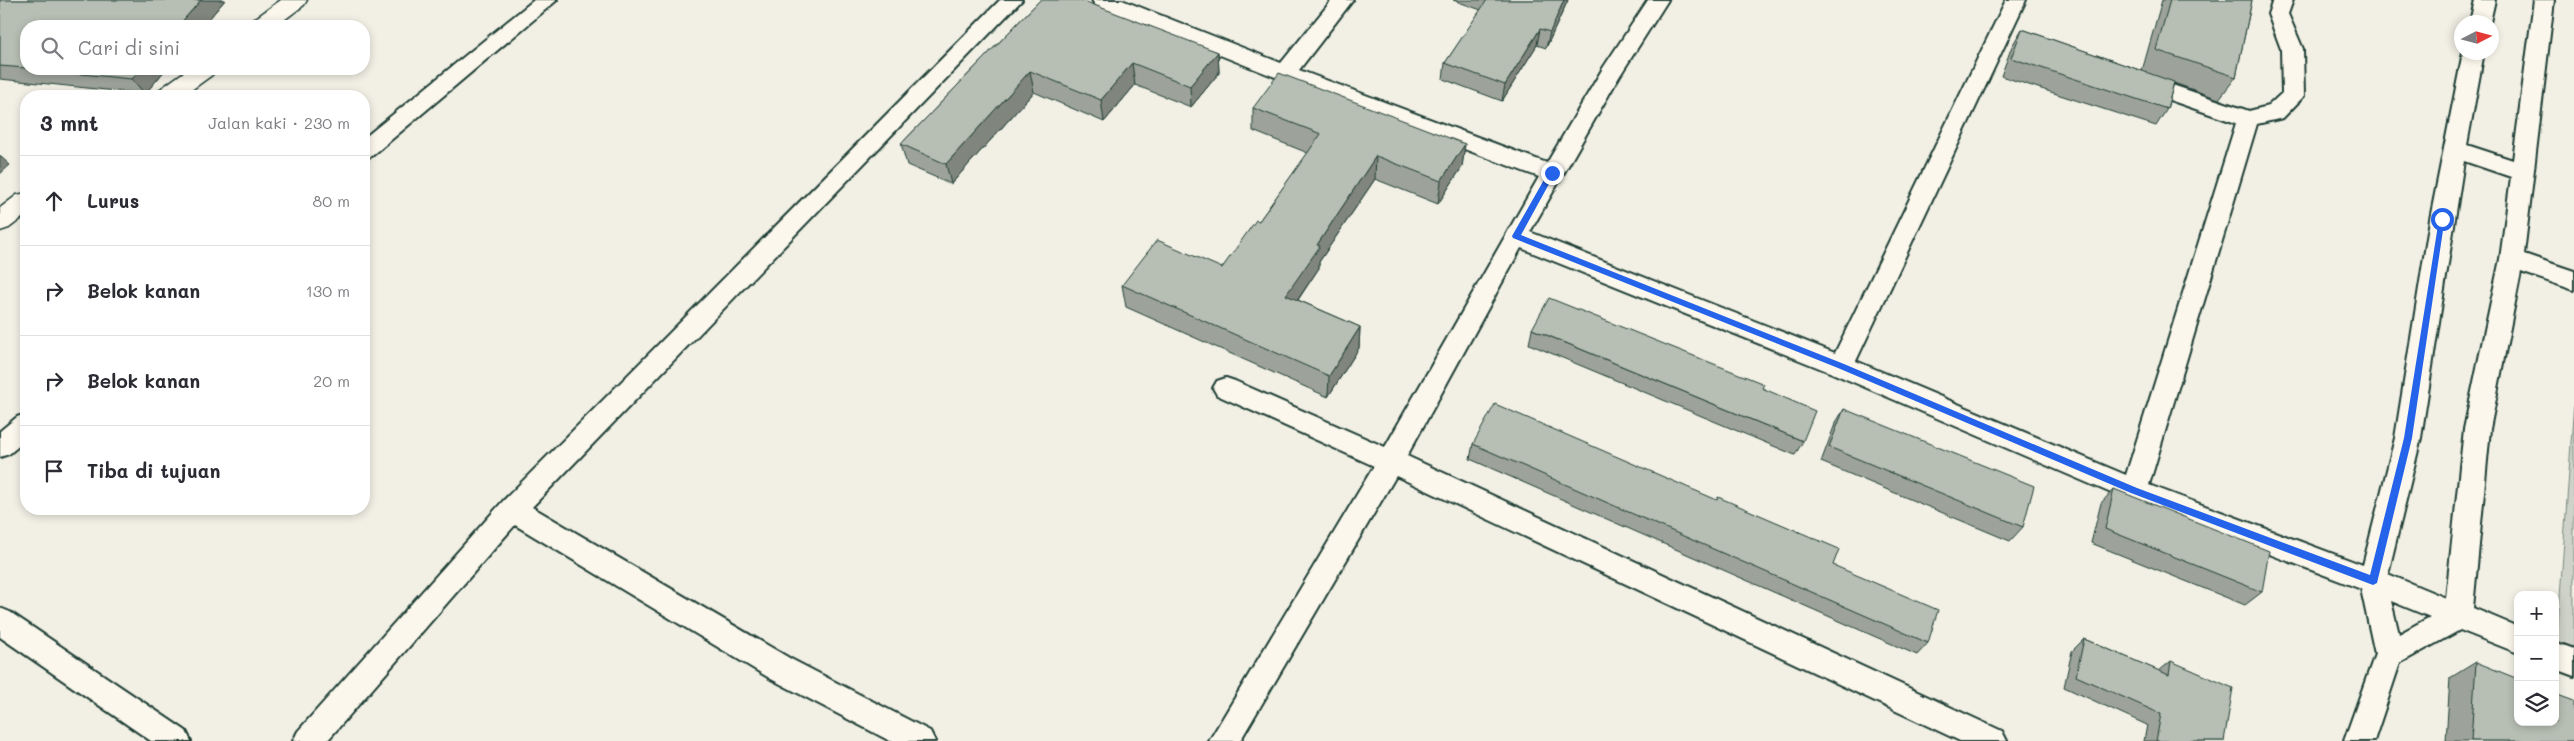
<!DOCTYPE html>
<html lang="id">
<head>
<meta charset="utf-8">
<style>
	body { margin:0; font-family:Mali,sans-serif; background:#f7f7f7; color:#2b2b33 }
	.controls { position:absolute; right:15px; bottom:15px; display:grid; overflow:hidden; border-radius:10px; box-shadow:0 2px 8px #0003 }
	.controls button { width:45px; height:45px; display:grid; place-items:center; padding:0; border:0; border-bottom:1px solid #e1e1e2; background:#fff; color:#2b2b33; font:25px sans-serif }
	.compass { position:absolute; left:2454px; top:15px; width:45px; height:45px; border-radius:50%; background:#fff; box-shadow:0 2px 8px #0003; rotate:84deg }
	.stop { position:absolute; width:15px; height:15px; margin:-11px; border:4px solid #2563eb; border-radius:50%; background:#fff }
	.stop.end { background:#2563eb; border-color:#fff; box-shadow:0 1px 5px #0008 }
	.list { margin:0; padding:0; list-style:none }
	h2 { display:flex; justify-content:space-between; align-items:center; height:65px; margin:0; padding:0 20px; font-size:21px }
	h2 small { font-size:16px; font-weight:400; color:#7c7c81 }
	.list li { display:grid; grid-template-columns:32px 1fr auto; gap:15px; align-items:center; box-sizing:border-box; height:90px; padding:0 20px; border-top:1px solid #e1e1e2 }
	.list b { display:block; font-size:19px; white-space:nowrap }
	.list em { font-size:16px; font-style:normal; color:#7c7c81 }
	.icon { flex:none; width:28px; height:28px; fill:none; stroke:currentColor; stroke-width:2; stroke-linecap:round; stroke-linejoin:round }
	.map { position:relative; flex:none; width:2574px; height:741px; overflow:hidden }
	.search { position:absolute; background:#fff; box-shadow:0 2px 8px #0003; left:20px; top:20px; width:350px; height:55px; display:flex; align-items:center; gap:12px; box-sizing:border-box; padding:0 18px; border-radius:20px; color:#7c7c81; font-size:19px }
	.panel { position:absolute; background:#fff; box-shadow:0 2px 8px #0003; left:20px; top:90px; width:350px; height:425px; border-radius:20px }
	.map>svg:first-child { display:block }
	.green { fill:#cfd2c8; stroke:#77887e }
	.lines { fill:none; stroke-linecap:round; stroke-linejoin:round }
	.service-casing { stroke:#1f3d34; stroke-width:4 }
	.minor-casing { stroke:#1f3d34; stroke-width:3 }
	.service { fill:#fbf7ec; fill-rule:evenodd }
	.minor { fill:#fbf7ec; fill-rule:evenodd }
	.wall { fill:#9da39a; stroke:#1f3d34 }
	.shaded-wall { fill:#80857d; stroke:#1f3d34 }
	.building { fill:#b7beb3; stroke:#1f3d34 }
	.route { fill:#2563eb }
</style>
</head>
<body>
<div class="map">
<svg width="2574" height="741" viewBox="0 0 2574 741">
	<rect width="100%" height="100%" fill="#f2f0e5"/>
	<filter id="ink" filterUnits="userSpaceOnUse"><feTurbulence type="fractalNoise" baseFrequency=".02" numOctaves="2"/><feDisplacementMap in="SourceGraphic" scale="10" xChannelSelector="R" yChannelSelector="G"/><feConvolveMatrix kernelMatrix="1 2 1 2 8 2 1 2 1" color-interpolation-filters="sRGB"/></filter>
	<g filter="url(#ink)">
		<path class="green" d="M2574 402V659L2556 652Z"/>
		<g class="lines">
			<g class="service-casing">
				<path id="service" d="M534 0H557L372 156 364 158V138Z
					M1000 0H1022L532 507 791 659 930 731 935 741H890L771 679 515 525 327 741H293L298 731 503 501Z
					M1092 0H1122L1281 63 1332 0H1353L1299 70 1547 163 1603 68 1648 0H1668L1619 77 1530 232 1835 353 2006 0H2026L1856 361 2126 475 2236 123 2132 87 2129 82 2132 77 2140 74 2249 111 2268 106 2282 93 2281 49 2268 14 2273 0H2293L2288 14 2303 49 2304 96 2283 118 2257 124 2149 485 2363 565 2395 438 2430 219 2463 52H2484L2467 145 2513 160 2534 0H2554L2524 254 2574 271V290L2521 272 2490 429 2473 608 2518 627V653L2460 630 2400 663 2374 741H2344L2375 654 2361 589 2125 499 1832 373 1521 248 1407 456 2002 731 2007 741H1960L1396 476 1240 741H1209L1374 466 1217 395 1213 388 1217 381 1226 378 1235 381 1385 447 1539 177 1315 93 1095 5ZM2464 161 2511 177 2500 259 2464 429 2446 598 2388 574 2421 438ZM2391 601 2430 617 2399 634Z
					M2475 0H2495L2490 22H2470Z
					M26 414V440L9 454 0 457V431L17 417Z
					M0 608 10 612 186 731 191 741H151L0 637Z
					M2555 642 2574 649V676L2555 669Z"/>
			</g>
			<g class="minor-casing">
				<path id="minor" d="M281 0H307L304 5 276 26H250L253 20Z
					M188 69H216L212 75 183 96H155L159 90Z
					M26 193V215L9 228 0 231V208L17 195Z"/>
			</g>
			<use href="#service" class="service"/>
			<use href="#minor" class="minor"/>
		</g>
		<path class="wall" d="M0 0H225L203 26H26V69H166L145 94 0 79Z
			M1040 0 1218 52 1219 73 1191 107 1135 85 1104 122 1034 92 951 184 907 165 901 144Z
			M1453 0H1568L1546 48 1537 45 1502 101 1443 79 1445 63 1481 10Z
			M2162 0H2252L2236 77 2219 99 2174 83 2167 109 2156 126 2001 76 2012 46 2022 29 2142 71Z
			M1253 108 1465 144 1462 167 1438 204 1375 179 1319 262V268L1298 300 1360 327 1359 348 1328 397 1126 307 1122 285 1222 268 1259 221 1308 153 1253 131Z
			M1532 329 1803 441 1795 455 1529 344Z
			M1844 409 2023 527 2010 541 1821 462 1835 424Z
			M1473 444 1833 565 1928 643 1917 655 1470 459Z
			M2114 489 2262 592 2245 605 2091 543 2101 503Z
			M2084 639 2159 671 2171 661 2224 741H2144L2147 725 2064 687 2072 651Z
			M2476 662 2574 741H2446L2450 678Z"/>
		<path class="shaded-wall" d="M201 0H225L203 26H178Z
			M1564 0H1568L1546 48 1550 32Z
			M1540 29 1537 45 1502 101 1505 85Z
			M1218 52 1219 73 1191 107 1190 86Z
			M1132 63 1135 85 1104 122 1101 100Z
			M141 69H166L145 94 132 79Z
			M1030 71 1034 92 951 184 946 164Z
			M1465 144 1462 167 1438 204 1441 181Z
			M0 156 10 165 0 174Z
			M1376 156 1375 179 1319 262V268L1286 317V295L1317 245Z
			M1360 327 1359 348 1328 397 1329 376Z"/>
		<path class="building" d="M0 0H201L178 26H26V68L0 66Z
			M1040 0H1081L1218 52 1190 86 1132 63 1101 100 1030 71 946 164 901 144Z
			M1487 0H1564L1550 32 1540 29 1505 85 1445 63Z
			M2170 0H2252L2236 77 2156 50Z
			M2022 29 2174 82 2167 109 2011 58Z
			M30 69H141L132 79Z
			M1279 73 1465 144 1441 181 1376 156 1317 245 1320 246 1286 295 1360 327 1329 376 1122 285 1157 240 1222 268 1256 220 1259 221 1321 134 1253 108Z
			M1549 298 1764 384 1762 388 1815 411 1803 441 1532 329Z
			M1495 404 1717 500 1718 497 1839 549 1833 565 1938 610 1928 643 1473 444Z
			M1844 409 2034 486 2023 527 1829 447Z
			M2114 489 2269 551 2262 592 2105 529Z
			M2084 639 2169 675 2171 661 2233 688 2224 741H2156L2161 714 2076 676Z
			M2476 662 2518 679V722H2555V694L2574 701V741H2471Z"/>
	</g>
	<path class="route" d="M1549 171 1555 173 1521 235 1844 364 2137 488 2370 575 2404 438 2439 219 2445 217 2412 438 2377 583 2373 585 2131 493 1838 368 1513 238 1512 236Z"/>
</svg>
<div class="controls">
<button>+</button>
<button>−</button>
<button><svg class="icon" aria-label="layers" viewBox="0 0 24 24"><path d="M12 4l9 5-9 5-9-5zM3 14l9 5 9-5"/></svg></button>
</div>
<svg class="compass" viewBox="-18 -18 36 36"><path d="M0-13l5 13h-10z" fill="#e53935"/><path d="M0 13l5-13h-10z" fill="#7c7c81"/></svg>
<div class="stop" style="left:2442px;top:219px"></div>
<div class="stop end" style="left:1552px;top:173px"></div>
<div class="search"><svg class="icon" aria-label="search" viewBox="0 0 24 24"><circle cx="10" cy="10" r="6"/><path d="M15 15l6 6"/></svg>Cari di sini</div>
<section class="panel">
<h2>3 mnt<small>Jalan kaki · 230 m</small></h2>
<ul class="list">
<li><svg class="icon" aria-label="ahead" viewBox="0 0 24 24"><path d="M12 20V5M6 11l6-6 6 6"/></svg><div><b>Lurus</b></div><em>80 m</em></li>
<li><svg class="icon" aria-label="right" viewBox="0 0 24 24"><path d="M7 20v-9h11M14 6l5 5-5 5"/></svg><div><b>Belok kanan</b></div><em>130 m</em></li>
<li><svg class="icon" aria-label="right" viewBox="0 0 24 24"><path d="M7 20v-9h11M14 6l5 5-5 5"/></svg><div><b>Belok kanan</b></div><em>20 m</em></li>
<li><svg class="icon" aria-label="arrive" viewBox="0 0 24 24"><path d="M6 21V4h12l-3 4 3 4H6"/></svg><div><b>Tiba di tujuan</b></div></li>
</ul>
</section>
</div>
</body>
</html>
